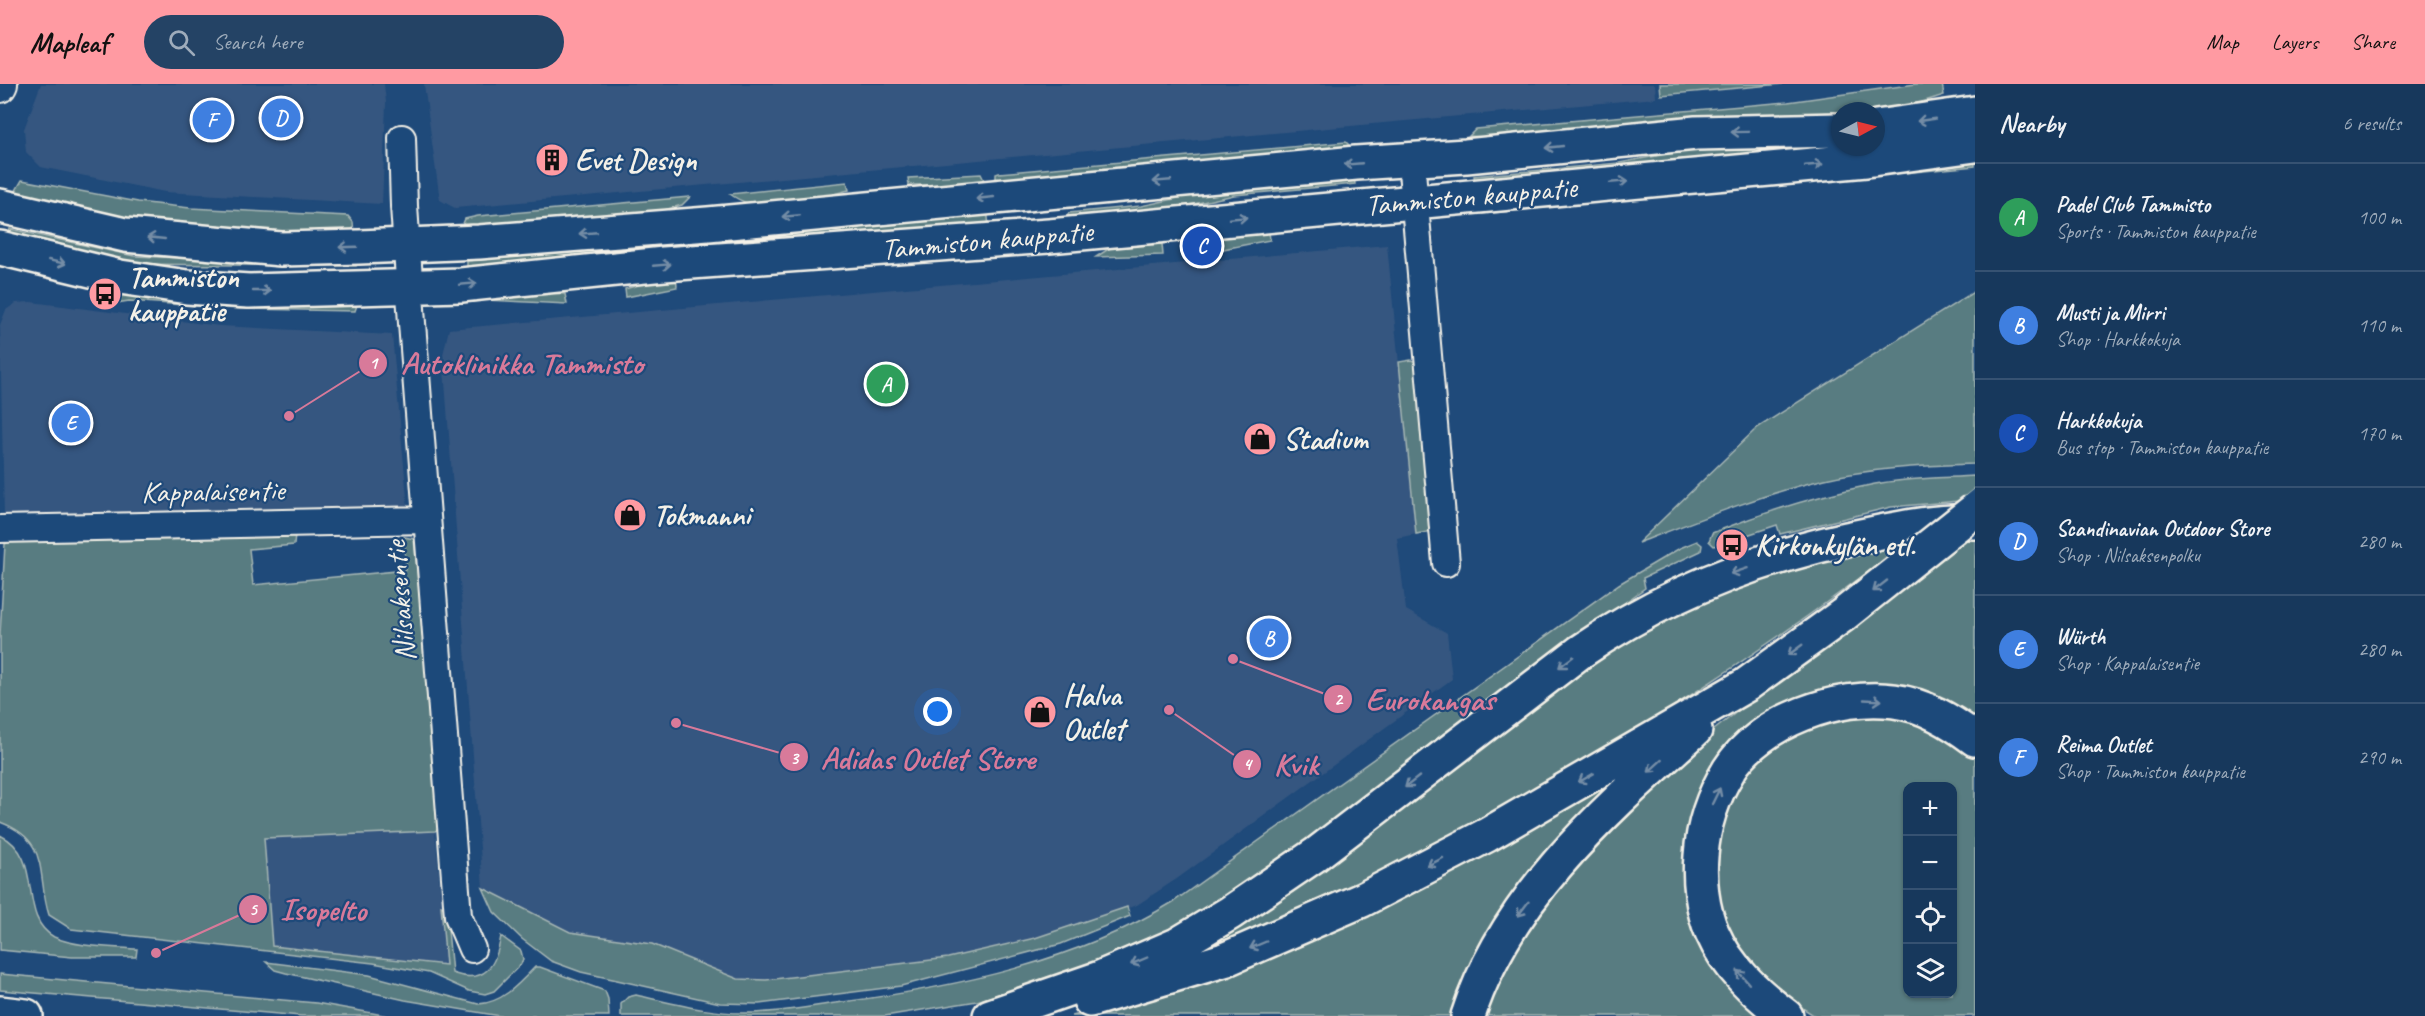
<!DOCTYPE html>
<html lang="en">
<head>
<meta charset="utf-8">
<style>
	body { margin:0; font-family:Caveat,sans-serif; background:#244365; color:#f1f3f6 }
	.controls { position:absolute; right:18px; bottom:18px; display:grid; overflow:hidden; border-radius:12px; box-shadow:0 2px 4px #0004 }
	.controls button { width:54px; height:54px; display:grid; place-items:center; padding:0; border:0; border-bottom:2px solid #365272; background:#17385c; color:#f1f3f6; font:30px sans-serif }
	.compass { position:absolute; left:1831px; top:18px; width:54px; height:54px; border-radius:50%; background:#17385c; box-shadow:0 2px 4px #0004; rotate:83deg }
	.you { position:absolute; left:938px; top:628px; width:21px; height:21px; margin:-15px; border:4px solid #fff; border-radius:50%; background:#1a73e8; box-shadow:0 0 0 9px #1a73e833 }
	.badge { display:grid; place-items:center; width:39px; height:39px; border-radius:50%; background:#ff9aa2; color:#fff; font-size:20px; font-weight:700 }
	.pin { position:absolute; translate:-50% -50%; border:3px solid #fff; box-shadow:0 2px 6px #0006 }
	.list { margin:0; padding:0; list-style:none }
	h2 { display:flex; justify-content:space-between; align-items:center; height:78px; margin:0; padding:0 24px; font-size:26px }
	h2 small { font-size:20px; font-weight:400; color:#9eacbb }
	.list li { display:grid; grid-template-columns:39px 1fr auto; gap:18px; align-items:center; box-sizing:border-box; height:108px; padding:0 24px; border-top:2px solid #365272 }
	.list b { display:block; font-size:22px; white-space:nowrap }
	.list p { margin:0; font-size:20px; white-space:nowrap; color:#9eacbb }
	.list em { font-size:20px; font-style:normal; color:#9eacbb }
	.icon { flex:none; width:33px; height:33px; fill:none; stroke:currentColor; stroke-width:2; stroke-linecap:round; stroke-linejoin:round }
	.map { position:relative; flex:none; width:1975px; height:932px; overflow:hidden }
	header { display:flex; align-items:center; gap:36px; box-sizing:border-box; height:84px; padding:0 30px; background:#ff9aa2; color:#111 }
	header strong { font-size:28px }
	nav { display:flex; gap:33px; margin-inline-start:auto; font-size:21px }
	.search { width:420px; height:54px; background:#244365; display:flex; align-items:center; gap:15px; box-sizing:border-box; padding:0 21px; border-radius:33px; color:#9eacbb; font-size:22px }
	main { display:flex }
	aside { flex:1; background:#17385c }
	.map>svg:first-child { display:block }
	.built { fill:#365780 }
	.green { fill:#597c81; stroke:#a6b6b4; stroke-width:1.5; fill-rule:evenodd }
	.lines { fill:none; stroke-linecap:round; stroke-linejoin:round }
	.minor-casing { stroke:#f4f1e8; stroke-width:30 }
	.tertiary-casing { stroke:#f4f1e8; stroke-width:36 }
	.secondary-casing { stroke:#f4f1e8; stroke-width:38 }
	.motorway-casing { stroke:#f4f1e8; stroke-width:38 }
	.minor { stroke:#1f4a7a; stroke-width:26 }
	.tertiary { stroke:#1f4a7a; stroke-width:32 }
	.secondary { stroke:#1f4a7a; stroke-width:33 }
	.motorway { stroke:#1f4a7a; stroke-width:33 }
	.motorway-bridge-casing { stroke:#f4f1e8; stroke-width:38; stroke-linecap:butt }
	.motorway-bridge { stroke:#1f4a7a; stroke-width:33 }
	.oneway { stroke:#748da6 }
	.labels { text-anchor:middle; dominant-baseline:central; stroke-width:4.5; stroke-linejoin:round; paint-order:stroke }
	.poi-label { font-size:30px; font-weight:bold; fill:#f4f1e8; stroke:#1f4a7a; text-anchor:start }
	.street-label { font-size:30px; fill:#f4f1e8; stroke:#1f4a7a }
	.leader { fill:none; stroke:#d87a9a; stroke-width:2 }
	.callout-dot { fill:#d87a9a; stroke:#1f4a7a; stroke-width:2 }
	.mark-label { font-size:18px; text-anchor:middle; font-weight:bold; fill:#fff }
	.callout-label { font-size:32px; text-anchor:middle; font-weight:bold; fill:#d87a9a; stroke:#1f4a7a; stroke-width:4.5; stroke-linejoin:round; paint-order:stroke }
</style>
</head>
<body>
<header>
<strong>Mapleaf</strong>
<div class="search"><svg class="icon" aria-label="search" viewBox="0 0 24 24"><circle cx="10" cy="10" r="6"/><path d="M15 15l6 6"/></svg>Search here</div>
<nav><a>Map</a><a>Layers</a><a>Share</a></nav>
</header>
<main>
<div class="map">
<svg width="1975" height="932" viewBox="0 0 1975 932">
	<rect width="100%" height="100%" fill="#1f4a7a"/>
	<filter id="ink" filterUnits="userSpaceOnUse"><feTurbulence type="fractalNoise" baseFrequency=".0167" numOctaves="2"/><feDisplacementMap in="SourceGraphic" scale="12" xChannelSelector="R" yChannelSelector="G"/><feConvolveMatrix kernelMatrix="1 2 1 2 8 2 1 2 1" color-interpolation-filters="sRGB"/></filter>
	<g filter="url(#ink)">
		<path class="built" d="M41 0H384L386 19 382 120 165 108 41 83 26 68 24 45Z
			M424 0H1655L1656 14 455 124 440 116Z
			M1387 161 1416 450 1397 454 1406 526 1447 549 1452 595 1178 794 1137 821 1035 854 948 874 766 896 738 895 652 860 570 848 483 804 443 271 449 245Z
			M31 218 220 242 392 251 408 426 4 432 0 241 6 226 16 219Z
			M435 747 447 881 272 862 263 754Z"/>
		<path class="green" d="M1660 0H1783L1661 11Z
			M1916 0H1942L1944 11 1906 23 1876 27H1840V32L1675 37 1485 53 1469 52 1476 45 1788 18Z
			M1346 58 1352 64 996 100V90L999 89Z
			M1818 59 1840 63 1475 101 1474 92 1619 79 1704 63Z
			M1975 71V82L1482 130 1478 128Z
			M981 90 986 100 909 101 908 94Z
			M1354 92 1355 100 1234 111 1162 127 1069 136 1067 133 1069 129 1141 122 1235 102Z
			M22 96 138 118 190 124 348 132 353 138 354 150 292 152 149 139 26 112 15 108Z
			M847 98 849 106C812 115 763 135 730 110Z
			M690 113 682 121 664 126 462 142 465 135 478 132Z
			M987 124 989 143 467 186V177L591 166Z
			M1268 141 1270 156 1218 166 1217 155Z
			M10 145 134 172 231 176 355 175 356 182 127 180 8 154Z
			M1162 160 1163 171 1096 173 1110 164Z
			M676 190 677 203 626 213 625 205Z
			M520 207 565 210 567 220 486 216 472 218 468 215Z
			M1975 207V380C1926 381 1873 384 1825 395 1760 411 1700 435 1638 459L1757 344Z
			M118 210H161L358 218 355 227 240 225 129 217 116 219Z
			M1411 276 1419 279 1433 447 1416 450 1399 278Z
			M1975 392V404L1959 417 1891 423 1780 450 1777 441 1714 462 1709 457 1712 449C1764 428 1819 411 1875 400 1907 394 1942 394 1975 392Z
			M1975 447V636L1933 613 1754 643 1686 780 1763 932H1478L1489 904 1561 789 1662 687 1752 616 1856 540Z
			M295 450 294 461 249 465 253 501 406 486 404 453 414 455 442 742 435 747 264 754 272 862 446 881 441 822 446 824 452 889C485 901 496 882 501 852L521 867 523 875 521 880 494 907 485 910 469 907 429 889 373 879 71 845 49 831C36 789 51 757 0 738V550L5 460 13 456Z
			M1914 453C1769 565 1618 663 1455 750 1367 796 1277 839 1183 873L1601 566 1763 488Z
			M1697 457 1702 461 1701 467 1643 494 1645 504 1444 649 1297 768 1177 844 1103 878 977 917 885 932H621V920L628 913 636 911C673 919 710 930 748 929 780 929 812 922 843 918 956 903 1075 878 1173 818L1619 500 1680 464Z
			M1848 628 1912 632 1959 657 1975 673V932H1815L1782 911 1753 885 1730 854 1720 832 1713 775 1736 696 1787 647ZM1908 702H1952V910H1908Z
			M1617 690 1504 822 1482 860 1451 932H1072L1110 923Z
			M0 751C46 773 16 832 54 853 74 863 114 863 137 865L136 873H72L0 866Z
			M483 804 570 848 652 860 738 895 766 896 948 874 1035 854 1127 823 1130 832 1061 860 901 902 759 920 720 919 581 888 551 877 522 855 494 828Z
			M266 878 369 891 478 920C502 919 519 900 535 883H540L605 907 608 915 609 932H500L405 916 286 889 275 886Z
			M0 890 316 919 389 932H301L0 906Z"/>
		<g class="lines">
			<g class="minor-casing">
				<path id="minor" d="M402 54 404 122 412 239 458 832 472 865
					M1411 75 1446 479
					M0 445 426 436"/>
			</g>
			<g class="tertiary-casing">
				<path id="tertiary" d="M0 2 1 0"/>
			</g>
			<g class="secondary-casing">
				<path id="secondary" d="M1876 43 1975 29
					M0 122 125 151 281 165 359 163 479 158 708 140 1356 79 1466 72 1696 49 1840 46
					M0 164 120 193 187 203 249 207 461 201 664 180 1049 152 1866 76 1975 61"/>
			</g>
			<g class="motorway-casing">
				<path id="motorway" d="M1090 916 1224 876 1362 816 1487 751 1746 601 1843 531
					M0 929 26 932
					M990 932 1100 894 1177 861 1230 829 1315 771 1580 568C1667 508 1768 470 1871 450 1905 443 1940 436 1975 438
					M1468 932C1506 813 1605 727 1695 646
					M1786 932C1757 910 1727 883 1712 848 1702 825 1699 796 1701 772 1703 741 1713 712 1729 686 1759 637 1839 609 1894 617 1925 621 1951 637 1975 655"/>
			</g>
			<use href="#minor" class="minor"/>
			<use href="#tertiary" class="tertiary"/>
			<use href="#secondary" class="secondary"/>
			<use href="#motorway" class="motorway"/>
			<g class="motorway-bridge-casing">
				<path id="motorway-bridge" d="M1843 531 1975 426"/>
			</g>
			<use href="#motorway-bridge" class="motorway-bridge"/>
		</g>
		<defs><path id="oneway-shaft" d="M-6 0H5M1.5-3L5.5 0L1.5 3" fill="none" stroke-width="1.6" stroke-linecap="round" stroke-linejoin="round" transform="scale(1.5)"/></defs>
		<g class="oneway">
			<use href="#oneway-shaft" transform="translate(1926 36) rotate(172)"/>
			<use href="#oneway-shaft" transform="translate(1740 48) rotate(179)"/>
			<use href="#oneway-shaft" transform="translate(1554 63) rotate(174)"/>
			<use href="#oneway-shaft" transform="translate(1353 80) rotate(175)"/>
			<use href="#oneway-shaft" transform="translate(1814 81) rotate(-5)"/>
			<use href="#oneway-shaft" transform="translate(1162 97) rotate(175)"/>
			<use href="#oneway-shaft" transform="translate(1619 98) rotate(-5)"/>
			<use href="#oneway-shaft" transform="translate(985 114) rotate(174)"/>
			<use href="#oneway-shaft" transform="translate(791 132) rotate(175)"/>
			<use href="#oneway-shaft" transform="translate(1238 134) rotate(-5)"/>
			<use href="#oneway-shaft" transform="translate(588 149) rotate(175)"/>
			<use href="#oneway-shaft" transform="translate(156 154) rotate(-174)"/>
			<use href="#oneway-shaft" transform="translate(348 163) rotate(178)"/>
			<use href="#oneway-shaft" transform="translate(57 178) rotate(13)"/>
			<use href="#oneway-shaft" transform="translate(662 181) rotate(-5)"/>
			<use href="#oneway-shaft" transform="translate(468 200) rotate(-5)"/>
			<use href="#oneway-shaft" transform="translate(262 207)"/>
			<use href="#oneway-shaft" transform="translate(1739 487) rotate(162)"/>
			<use href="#oneway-shaft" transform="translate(1880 502) rotate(142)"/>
			<use href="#oneway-shaft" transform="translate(1795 566) rotate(144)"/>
			<use href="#oneway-shaft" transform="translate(1566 578) rotate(143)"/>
			<use href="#oneway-shaft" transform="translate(1873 616) rotate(3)"/>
			<use href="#oneway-shaft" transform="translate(1655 682) rotate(138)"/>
			<use href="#oneway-shaft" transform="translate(1586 694) rotate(150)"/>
			<use href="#oneway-shaft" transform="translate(1412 698) rotate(142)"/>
			<use href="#oneway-shaft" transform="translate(1716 712) rotate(-64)"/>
			<use href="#oneway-shaft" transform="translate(1435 778) rotate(153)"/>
			<use href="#oneway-shaft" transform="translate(1523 825) rotate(127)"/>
			<use href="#oneway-shaft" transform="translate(1258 861) rotate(157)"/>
			<use href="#oneway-shaft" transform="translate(1139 877) rotate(157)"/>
			<use href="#oneway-shaft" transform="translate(1743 893) rotate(-131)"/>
		</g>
	</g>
	<defs>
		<g id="building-disc" transform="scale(1.725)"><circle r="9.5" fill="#ff9aa2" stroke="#1f4a7a"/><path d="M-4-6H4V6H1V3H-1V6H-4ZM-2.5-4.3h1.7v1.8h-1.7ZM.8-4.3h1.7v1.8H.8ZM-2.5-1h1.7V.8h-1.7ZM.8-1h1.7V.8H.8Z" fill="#111"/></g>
		<g id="bus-disc" transform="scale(1.725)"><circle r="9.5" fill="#ff9aa2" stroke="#1f4a7a"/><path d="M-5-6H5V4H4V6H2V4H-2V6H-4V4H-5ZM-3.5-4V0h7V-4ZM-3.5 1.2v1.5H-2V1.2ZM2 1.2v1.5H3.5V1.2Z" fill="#111"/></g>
		<g id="shop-disc" transform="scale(1.725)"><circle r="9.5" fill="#ff9aa2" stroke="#1f4a7a"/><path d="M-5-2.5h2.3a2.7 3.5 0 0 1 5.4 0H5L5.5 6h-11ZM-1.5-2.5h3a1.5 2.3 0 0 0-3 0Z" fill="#111"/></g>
	</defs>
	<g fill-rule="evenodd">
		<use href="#building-disc" x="552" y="76"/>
		<use href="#bus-disc" x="105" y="210"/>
		<use href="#shop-disc" x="1260" y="355"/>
		<use href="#shop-disc" x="630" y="431"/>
		<use href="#bus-disc" x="1732" y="461"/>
		<use href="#shop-disc" x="1040" y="628"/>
	</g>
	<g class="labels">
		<g class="poi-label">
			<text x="575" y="76">Evet Design</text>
			<text x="128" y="193">Tammiston<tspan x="128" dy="34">kauppatie</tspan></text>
			<text x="1283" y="355">Stadium</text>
			<text x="653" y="431">Tokmanni</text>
			<text x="1755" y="461">Kirkonkylän etl.</text>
			<text x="1063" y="611">Halva<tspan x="1063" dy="34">Outlet</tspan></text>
		</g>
		<g class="street-label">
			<text transform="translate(1471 112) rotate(-5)">Tammiston kauppatie</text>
			<text transform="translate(987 156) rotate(-5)">Tammiston kauppatie</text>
			<text transform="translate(213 407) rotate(-1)">Kappalaisentie</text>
			<text transform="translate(400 517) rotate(-95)">Nilsaksentie</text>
		</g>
	</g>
	<path class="leader" d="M289 332L373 279M1233 575L1338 615M676 639L794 673M1169 626L1247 680M156 869L253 825"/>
	<g class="callout-dot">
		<circle cx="289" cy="332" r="6"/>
		<circle cx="1233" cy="575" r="6"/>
		<circle cx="676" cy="639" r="6"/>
		<circle cx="1169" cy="626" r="6"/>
		<circle cx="156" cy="869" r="6"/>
		<circle cx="373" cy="279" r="15"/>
		<circle cx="1338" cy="615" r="15"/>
		<circle cx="794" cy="673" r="15"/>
		<circle cx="1247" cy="680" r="15"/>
		<circle cx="253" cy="825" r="15"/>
	</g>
	<g class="mark-label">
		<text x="373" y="285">1</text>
		<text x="1338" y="621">2</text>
		<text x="794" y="680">3</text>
		<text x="1247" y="686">4</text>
		<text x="253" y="831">5</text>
	</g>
	<g class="callout-label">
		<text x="522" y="290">Autoklinikka Tammisto</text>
		<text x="1430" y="626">Eurokangas</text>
		<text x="928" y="685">Adidas Outlet Store</text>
		<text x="1296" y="691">Kvik</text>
		<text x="323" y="836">Isopelto</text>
	</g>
</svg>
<div class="controls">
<button>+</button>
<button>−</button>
<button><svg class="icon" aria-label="locate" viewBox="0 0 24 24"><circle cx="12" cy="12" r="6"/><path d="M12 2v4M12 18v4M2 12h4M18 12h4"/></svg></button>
<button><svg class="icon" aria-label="layers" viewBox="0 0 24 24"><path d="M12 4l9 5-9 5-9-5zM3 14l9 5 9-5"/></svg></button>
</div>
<svg class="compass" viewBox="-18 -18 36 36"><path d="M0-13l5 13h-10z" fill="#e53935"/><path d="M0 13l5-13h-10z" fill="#9eacbb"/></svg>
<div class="you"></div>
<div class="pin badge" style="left:886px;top:300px;background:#2e9e5b">A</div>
<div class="pin badge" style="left:1269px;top:554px;background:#3f7fe0">B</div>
<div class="pin badge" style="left:1202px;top:162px;background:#1a4fb4">C</div>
<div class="pin badge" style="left:281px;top:34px;background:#3f7fe0">D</div>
<div class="pin badge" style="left:71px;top:339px;background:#3f7fe0">E</div>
<div class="pin badge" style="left:212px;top:36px;background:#3f7fe0">F</div>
</div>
<aside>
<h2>Nearby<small>6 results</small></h2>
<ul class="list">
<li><span class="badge" style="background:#2e9e5b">A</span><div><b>Padel Club Tammisto</b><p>Sports · Tammiston kauppatie</p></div><em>100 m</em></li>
<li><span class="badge" style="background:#3f7fe0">B</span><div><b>Musti ja Mirri</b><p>Shop · Harkkokuja</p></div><em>110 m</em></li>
<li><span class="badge" style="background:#1a4fb4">C</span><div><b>Harkkokuja</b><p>Bus stop · Tammiston kauppatie</p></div><em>170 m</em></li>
<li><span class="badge" style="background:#3f7fe0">D</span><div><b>Scandinavian Outdoor Store</b><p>Shop · Nilsaksenpolku</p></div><em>280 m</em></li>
<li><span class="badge" style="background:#3f7fe0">E</span><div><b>Würth</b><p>Shop · Kappalaisentie</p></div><em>280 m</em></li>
<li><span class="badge" style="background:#3f7fe0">F</span><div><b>Reima Outlet</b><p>Shop · Tammiston kauppatie</p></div><em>290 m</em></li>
</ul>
</aside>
</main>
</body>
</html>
